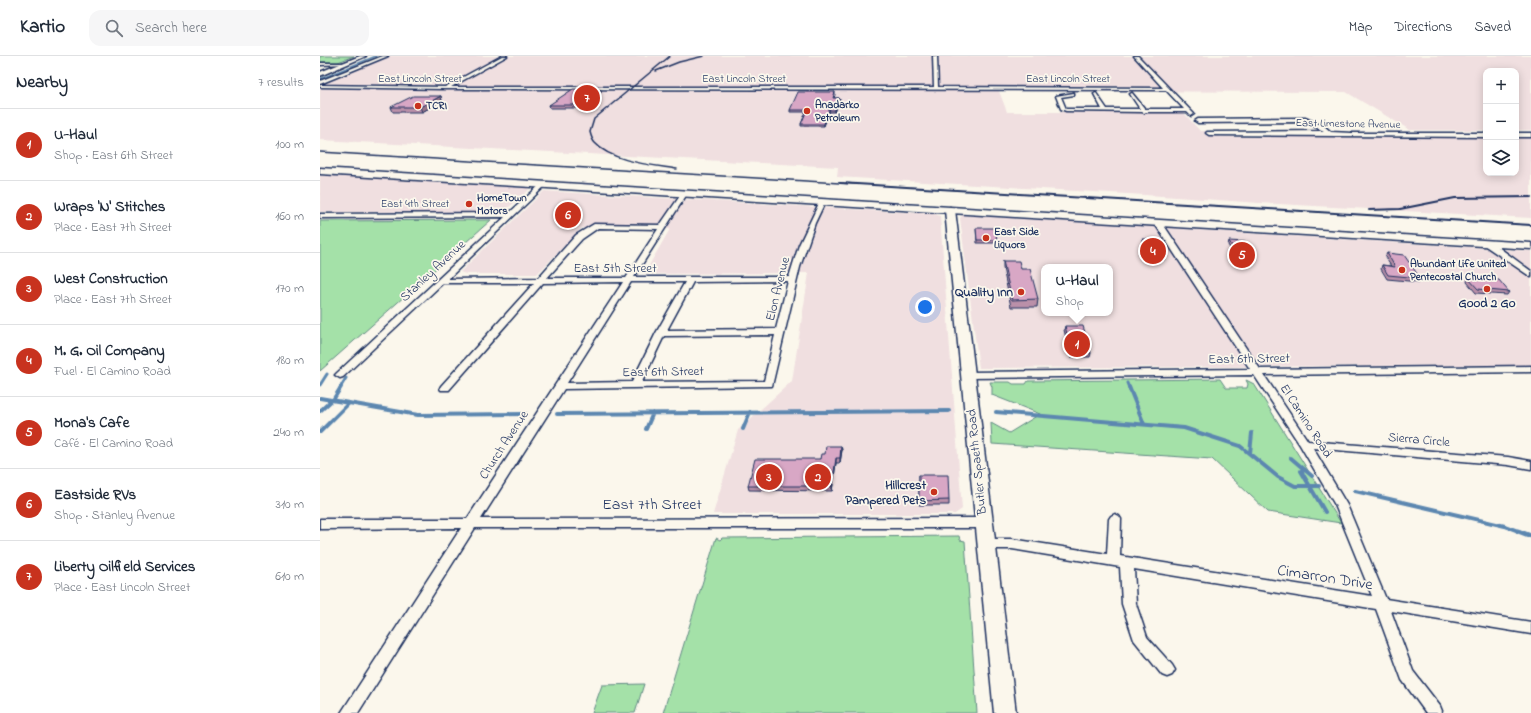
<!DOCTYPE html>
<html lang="en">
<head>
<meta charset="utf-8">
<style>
	body { margin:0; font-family:"Indie Flower",sans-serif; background:#f6f6f7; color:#1f2937 }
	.controls { position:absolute; right:12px; top:12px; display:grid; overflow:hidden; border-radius:8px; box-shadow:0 2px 10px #0003 }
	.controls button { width:36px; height:36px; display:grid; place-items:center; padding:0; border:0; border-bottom:1px solid #e0e1e3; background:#fff; color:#1f2937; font:20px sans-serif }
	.you { position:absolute; left:605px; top:251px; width:14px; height:14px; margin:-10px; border:3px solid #fff; border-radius:50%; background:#1a73e8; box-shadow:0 0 0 6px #1a73e833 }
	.badge { display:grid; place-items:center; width:26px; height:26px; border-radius:50%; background:#c8321e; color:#fff; font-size:13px; font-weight:700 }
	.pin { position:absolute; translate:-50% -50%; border:2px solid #fff; box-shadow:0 1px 4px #0006 }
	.popup { position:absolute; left:721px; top:208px; width:72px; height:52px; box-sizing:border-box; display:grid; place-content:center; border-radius:8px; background:#fff; filter:drop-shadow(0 1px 3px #0005); font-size:13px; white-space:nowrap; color:#747a83 }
	.popup b { font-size:15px; color:#1f2937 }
	.popup::after { content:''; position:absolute; left:50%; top:100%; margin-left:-8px; border:8px solid transparent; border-top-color:#fff }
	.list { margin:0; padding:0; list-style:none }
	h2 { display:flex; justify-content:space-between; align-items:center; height:52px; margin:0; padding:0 16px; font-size:17px }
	h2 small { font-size:13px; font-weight:400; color:#747a83 }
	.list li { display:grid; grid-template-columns:26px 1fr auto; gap:12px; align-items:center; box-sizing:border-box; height:72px; padding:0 16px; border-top:1px solid #e0e1e3 }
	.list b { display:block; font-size:15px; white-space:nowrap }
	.list p { margin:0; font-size:13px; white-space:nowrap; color:#747a83 }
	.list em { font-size:13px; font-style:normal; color:#747a83 }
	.icon { flex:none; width:22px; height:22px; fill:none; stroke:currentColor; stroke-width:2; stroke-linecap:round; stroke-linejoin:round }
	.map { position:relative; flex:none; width:1211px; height:657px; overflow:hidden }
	header { display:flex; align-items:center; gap:24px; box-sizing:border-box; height:56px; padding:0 20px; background:#fff; border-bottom:1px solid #e0e1e3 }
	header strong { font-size:19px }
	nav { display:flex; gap:22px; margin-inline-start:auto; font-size:14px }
	.search { width:280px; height:36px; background:#f6f6f7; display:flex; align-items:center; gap:10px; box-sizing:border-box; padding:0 14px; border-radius:12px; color:#747a83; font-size:15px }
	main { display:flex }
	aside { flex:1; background:#fff }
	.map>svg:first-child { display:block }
	.built { fill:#f0dfe0; fill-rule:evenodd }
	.green { fill:#a4e1a8; stroke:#608883 }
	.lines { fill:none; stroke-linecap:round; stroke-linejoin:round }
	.stream-far3 { stroke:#5c87b0; stroke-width:1.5 }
	.stream-far2 { stroke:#5c87b0; stroke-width:3 }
	.stream-far1 { stroke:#5c87b0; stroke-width:4 }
	.stream { stroke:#5c87b0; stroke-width:5 }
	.minor-casing { stroke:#1b2f5e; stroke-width:3 }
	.tertiary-casing { stroke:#1b2f5e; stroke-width:3 }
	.secondary-casing { stroke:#1b2f5e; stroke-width:3 }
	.primary-casing { stroke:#1b2f5e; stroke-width:3 }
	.minor { fill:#fbf7ec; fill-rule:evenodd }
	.tertiary { fill:#fbf7ec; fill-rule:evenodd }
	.secondary { fill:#fbf7ec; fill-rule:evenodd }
	.primary { fill:#fbf7ec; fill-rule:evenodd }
	.rail-far1 { stroke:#1b2f5e; stroke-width:1.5 }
	.rail { stroke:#1b2f5e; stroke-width:2 }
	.wall { fill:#ba90a9; stroke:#1b2f5e }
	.shaded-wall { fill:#97758a; stroke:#1b2f5e }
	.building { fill:#d8a7c5; stroke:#1b2f5e }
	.poi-dot { fill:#c8321e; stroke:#fbf7ec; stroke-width:1.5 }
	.labels { text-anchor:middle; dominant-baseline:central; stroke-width:3.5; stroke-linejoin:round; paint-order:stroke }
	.far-street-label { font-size:11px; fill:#1b2f5e; stroke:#fbf7ec }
	.far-poi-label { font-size:11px; font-weight:bold; fill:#1b2f5e; stroke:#fbf7ec; text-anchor:start }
	.street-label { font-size:13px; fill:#1b2f5e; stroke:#fbf7ec }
	.poi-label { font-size:13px; font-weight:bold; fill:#1b2f5e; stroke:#fbf7ec; text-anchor:end }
	.near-street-label { font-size:16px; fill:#1b2f5e; stroke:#fbf7ec }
</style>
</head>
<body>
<header>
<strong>Kartio</strong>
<div class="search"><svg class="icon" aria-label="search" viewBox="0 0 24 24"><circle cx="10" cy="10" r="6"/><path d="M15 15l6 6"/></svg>Search here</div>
<nav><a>Map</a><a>Directions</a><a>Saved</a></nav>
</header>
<main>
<aside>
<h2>Nearby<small>7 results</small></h2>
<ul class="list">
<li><span class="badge">1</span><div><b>U-Haul</b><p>Shop · East 6th Street</p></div><em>100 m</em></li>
<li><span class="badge">2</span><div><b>Wraps 'N' Stitches</b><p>Place · East 7th Street</p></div><em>160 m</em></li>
<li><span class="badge">3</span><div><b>West Construction</b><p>Place · East 7th Street</p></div><em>170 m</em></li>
<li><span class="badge">4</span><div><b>M. G. Oil Company</b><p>Fuel · El Camino Road</p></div><em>180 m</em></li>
<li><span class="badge">5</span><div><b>Mona's Cafe</b><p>Café · El Camino Road</p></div><em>240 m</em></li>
<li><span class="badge">6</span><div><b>Eastside RVs</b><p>Shop · Stanley Avenue</p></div><em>310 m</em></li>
<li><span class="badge">7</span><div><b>Liberty Oilfield Services</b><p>Place · East Lincoln Street</p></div><em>610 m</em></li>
</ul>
</aside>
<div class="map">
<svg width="1211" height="657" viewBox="0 0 1211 657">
	<rect width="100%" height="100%" fill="#fbf7ec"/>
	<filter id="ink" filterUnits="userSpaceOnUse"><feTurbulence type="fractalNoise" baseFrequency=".025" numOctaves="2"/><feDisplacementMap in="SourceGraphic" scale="8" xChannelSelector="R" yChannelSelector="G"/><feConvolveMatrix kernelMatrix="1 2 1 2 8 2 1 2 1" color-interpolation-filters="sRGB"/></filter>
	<g filter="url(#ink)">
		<path class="built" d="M61 0H1211V74H1196V15H1166V74H1090L1026 36 679 35 687 56H863L880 75H894L900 81H1166V117H1196V81H1211V162L939 147 842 140 517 121 518 111 0 84V25Z
			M0 119 207 132 209 134 188 152 183 154 169 156H0Z
			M224 135 615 158 620 160 642 453 635 458H393L418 374 472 325 489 217 324 218 350 173H330L262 172 217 218H146L140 216Z
			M643 159 1211 195V309L659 312 640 162ZM724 211H790V257H724Z"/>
		<path class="green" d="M0 0H34L18 6H0Z
			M171 164 0 315V165Z
			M900 323 906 332H927L928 328 926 324 934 328 1021 467 948 456 892 403 672 388 671 367 689 377 720 358 672 339V331L670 326H690L693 328H706L708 325Z
			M639 480 640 484 645 485 657 657H343L396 482 400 484 402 482Z
			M324 628 315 657H272L282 629Z"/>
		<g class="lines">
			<path class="stream-far3" d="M0 23 56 0"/>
			<path class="stream-far2" d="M807 327 809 332
				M0 329 7 318
				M20 332 26 322"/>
			<path class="stream-far1" d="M809 331 824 368
				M0 342 98 359 206 358
				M13 344 21 331
				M0 355 12 344
				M676 356 864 372 920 390 958 421 975 430H999
				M237 358 629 355
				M326 373 333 357
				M423 373 430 356
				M0 376 29 347
				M930 397 932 377
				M971 402 985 414
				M992 420 985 414 981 415 1005 456
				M1035 435 1185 470 1201 476"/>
			<path class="stream" d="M1198 475 1211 480"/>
			<g class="minor-casing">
				<path id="minor" d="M63 0H68L0 28V25Z
					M182 0H187L131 31H614L613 0H617L618 31 843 32 814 0H818L874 58 871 60 867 56H826L824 57 822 56 746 55 741 53 736 40 754 37V39L741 41 746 53H782L774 38 776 37 787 53H820L810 38 812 37 825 53H864L846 34 124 33 0 31V29L125 31Z
					M0 7H24L26 8 0 9Z
					M985 62 1004 70 1011 76 1032 77H1166V81L889 79 886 77 887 76 1004 75 984 66 878 67 875 65 878 63Z
					M1196 77H1211V81H1196Z
					M221 128 226 129 128 223 218 222 256 179 274 168 340 169 362 137 364 136 367 138 314 221H469L479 189 500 145 505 146 495 167 480 211 452 330 244 333 161 463 663 462 667 464 669 467 667 470 663 472H155L38 657H21L141 472 0 473V463H147L303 226 223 227 129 334H121L120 332 121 330 214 227H123L23 321 20 322 15 319 17 317 185 161 0 162V158L189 157ZM278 172 338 173 306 222H227L262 183ZM468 225 456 273 347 274 373 226ZM311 226H365L336 277 312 326 247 327ZM455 279 444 325 322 326 344 280Z
					M839 166 843 168 940 313 1211 310V316L944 319 988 385 1188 401 1211 405V413L1188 409 993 392 1027 449 1066 543 1211 566V578L1071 555 1093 615 1120 650 1122 655 1121 657H1106L1082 624 1056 553 814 513 816 548 827 581 852 609 855 614 852 619 847 621 842 619 814 584 802 548 800 511 692 493H666L661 491 660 488 661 485 666 483H692L787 498 789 463 791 460 795 458 799 460 801 463 800 500 1052 540 1015 449 980 389 934 319 647 322 642 319 647 316 930 313 835 168Z
					M1164 185H1170L1211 215V221L1164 189Z"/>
			</g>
			<g class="tertiary-casing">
				<path id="tertiary" d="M40 0H46L0 20V16Z"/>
			</g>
			<g class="secondary-casing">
				<path id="secondary" d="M630 151 635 154 696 657H674L625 154Z"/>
			</g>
			<g class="primary-casing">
				<path id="primary" d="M0 112 1211 187V193L0 118Z"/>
			</g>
			<use href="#minor" class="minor"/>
			<use href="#tertiary" class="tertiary"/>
			<use href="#secondary" class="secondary"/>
			<use href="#primary" class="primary"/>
			<path class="rail-far1" d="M350 0 274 63 270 76C271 80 272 84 275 87 292 106 333 109 357 113
				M336 15 359 6 384 0
				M0 96 536 128"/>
			<path class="rail" d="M520 127 1211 169
				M1049 154 1080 153 1135 142 1211 141"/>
		</g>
		<path class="wall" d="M281 36 260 52H230L229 49Z
			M515 36V39L514 42H519L520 44 515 56H509L504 70H481V68L486 56H470V54Z
			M121 40 122 45 102 56H73L71 51Z
			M656 172 677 184V187H657Z
			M822 183 844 201V204H831L822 187Z
			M909 185 935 202 934 206 918 205 908 189Z
			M1067 197 1100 222 1099 226 1067 223 1061 213 1062 209 1071 210 1065 201Z
			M683 205 701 213 718 243 717 251H691L683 212Z
			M1148 222 1189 236 1187 239 1156 237 1147 226Z
			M745 270 771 297 770 301H751L744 274Z
			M521 390 522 394 520 407H516L512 435 429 434 428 430 500 403 505 398Z
			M599 419 629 444V449H599Z"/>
		<path class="shaded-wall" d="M281 34V36L260 52 259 49Z
			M121 40 122 45 102 56 100 51Z
			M519 42 520 44 515 56V54Z
			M509 54V56L504 70V68Z
			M521 390 522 394 520 407V402Z
			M516 402V407L512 435V430Z"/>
		<path class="building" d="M253 33 281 34 259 49H229Z
			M478 36H515L513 42H519L515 54H509L504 68H481L487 54H470Z
			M93 40H121L100 51H71Z
			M656 172H675L677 184H657Z
			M822 183H835L844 201H832Z
			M909 185 925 186 935 202H919Z
			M1067 197 1084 199 1100 222 1068 219 1062 209 1075 211Z
			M683 205H699L701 213H710L718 243 692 244Z
			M1148 222 1179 224 1189 236 1158 233Z
			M745 270H763L771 297H752Z
			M506 390H521L520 402H516L512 430H428L435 403H500L501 398H505Z
			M599 419H628L629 444 599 445Z"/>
	</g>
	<g class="poi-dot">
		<circle cx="98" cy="50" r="4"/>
		<circle cx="487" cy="55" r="4"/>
		<circle cx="149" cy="148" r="4"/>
		<circle cx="666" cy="182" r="4"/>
		<circle cx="1082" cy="214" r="4"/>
		<circle cx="1167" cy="233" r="4"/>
		<circle cx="701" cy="236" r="4"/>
		<circle cx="614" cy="436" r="4"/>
	</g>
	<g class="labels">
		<g class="far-street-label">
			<text x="100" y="23">East Lincoln Street</text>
			<text x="424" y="23">East Lincoln Street</text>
			<text x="748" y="23">East Lincoln Street</text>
			<text transform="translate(1028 68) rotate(1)">East Limestone Avenue</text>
			<text x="95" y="148">East 4th Street</text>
		</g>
		<g class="far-poi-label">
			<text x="495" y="49">Anadarko<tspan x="495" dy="13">Petroleum</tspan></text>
			<text x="106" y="50">TCRI</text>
			<text x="157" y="142">HomeTown<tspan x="157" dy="13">Motors</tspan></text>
			<text x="674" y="176">East Side<tspan x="674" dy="13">Liquors</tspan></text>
			<text x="1090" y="208">Abundant Life United<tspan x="1090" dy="13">Pentecostal Church</tspan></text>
		</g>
		<g class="street-label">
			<text x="295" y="212">East 5th Street</text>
			<text transform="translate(113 215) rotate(-43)">Stanley Avenue</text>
			<text transform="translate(458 233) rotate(-76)">Elon Avenue</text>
			<text transform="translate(929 303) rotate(-1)">East 6th Street</text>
			<text transform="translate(343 316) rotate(-1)">East 6th Street</text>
			<text transform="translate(986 365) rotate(57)">El Camino Road</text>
			<text transform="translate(1099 384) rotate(5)">Sierra Circle</text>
			<text transform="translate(184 389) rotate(-57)">Church Avenue</text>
			<text transform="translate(657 406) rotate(-96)">Butler Spaeth Road</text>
		</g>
		<g class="poi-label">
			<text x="693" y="236">Quality Inn</text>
			<text x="1167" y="247" text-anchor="middle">Good 2 Go</text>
			<text x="606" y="429">Hillcrest<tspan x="606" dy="15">Pampered Pets</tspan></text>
		</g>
		<g class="near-street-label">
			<text x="332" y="449">East 7th Street</text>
			<text transform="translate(1005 522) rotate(9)">Cimarron Drive</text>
		</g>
	</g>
</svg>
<div class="controls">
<button>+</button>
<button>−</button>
<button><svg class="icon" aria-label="layers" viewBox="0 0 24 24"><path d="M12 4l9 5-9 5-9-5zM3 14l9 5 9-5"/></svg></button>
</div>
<div class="you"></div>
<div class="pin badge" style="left:757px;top:288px">1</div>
<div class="popup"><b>U-Haul</b>Shop</div>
<div class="pin badge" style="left:498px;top:421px">2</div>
<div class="pin badge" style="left:449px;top:421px">3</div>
<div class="pin badge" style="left:833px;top:195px">4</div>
<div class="pin badge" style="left:922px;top:199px">5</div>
<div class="pin badge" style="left:248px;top:159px">6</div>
<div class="pin badge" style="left:267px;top:42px">7</div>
</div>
</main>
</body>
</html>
